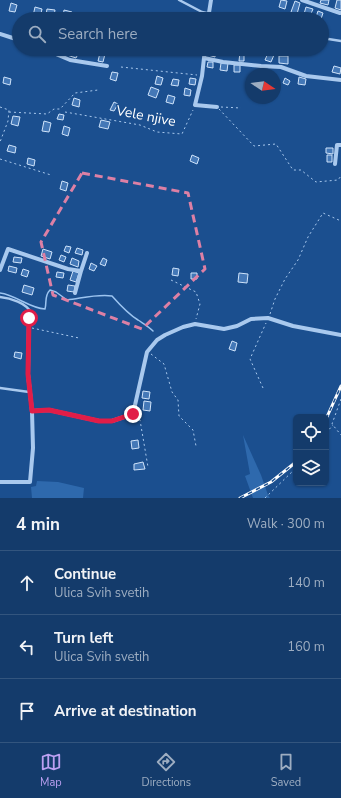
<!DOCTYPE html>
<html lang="en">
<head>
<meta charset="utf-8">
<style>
	body { margin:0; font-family:"Nunito Sans",sans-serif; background:#214673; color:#f1f3f6 }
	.controls { position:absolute; right:12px; bottom:12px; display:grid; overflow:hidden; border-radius:6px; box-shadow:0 1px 3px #0004 }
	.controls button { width:36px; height:36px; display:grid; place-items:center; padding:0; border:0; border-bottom:1px solid #33557e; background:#143b6b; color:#f1f3f6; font:20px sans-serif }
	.compass { position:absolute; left:245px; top:68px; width:36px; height:36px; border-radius:50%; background:#143b6b; box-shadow:0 1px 3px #0004; rotate:103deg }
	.stop { position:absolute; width:12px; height:12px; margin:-9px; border:3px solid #e11d48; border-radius:50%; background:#fff }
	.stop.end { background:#e11d48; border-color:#fff; box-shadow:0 1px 4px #0008 }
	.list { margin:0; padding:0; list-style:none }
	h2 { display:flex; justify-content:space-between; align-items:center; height:52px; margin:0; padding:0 16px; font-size:17px }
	h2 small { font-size:13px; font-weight:400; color:#9dadc1 }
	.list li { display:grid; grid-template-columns:26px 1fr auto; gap:12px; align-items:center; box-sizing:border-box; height:64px; padding:0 16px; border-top:1px solid #33557e }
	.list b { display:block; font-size:15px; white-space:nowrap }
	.list p { margin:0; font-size:13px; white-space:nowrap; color:#9dadc1 }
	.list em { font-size:13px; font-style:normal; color:#9dadc1 }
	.icon { flex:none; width:22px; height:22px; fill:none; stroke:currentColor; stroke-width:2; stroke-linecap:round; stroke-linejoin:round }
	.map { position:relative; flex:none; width:341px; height:498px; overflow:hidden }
	.search { position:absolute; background:#143b6b; box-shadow:0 1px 3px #0004; left:12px; right:12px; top:12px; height:44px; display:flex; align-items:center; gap:10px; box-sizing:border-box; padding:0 14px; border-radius:22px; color:#9dadc1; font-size:15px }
	.sheet { height:244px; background:#143b6b }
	nav { display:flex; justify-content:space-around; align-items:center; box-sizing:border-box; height:56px; border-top:1px solid #33557e; background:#143b6b; font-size:11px; color:#9dadc1 }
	nav a { display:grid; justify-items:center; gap:2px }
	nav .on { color:#bca0f2 }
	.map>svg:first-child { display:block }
	.green { fill:#2e69ad }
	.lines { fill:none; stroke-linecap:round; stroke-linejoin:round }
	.stream { stroke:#9cc4f0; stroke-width:1.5 }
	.building { fill:#4478b7; stroke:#cfe3fa }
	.path { stroke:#a9c9ee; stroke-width:1; stroke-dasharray:2 3; stroke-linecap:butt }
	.service { stroke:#a9c9ee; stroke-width:2.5 }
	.minor { stroke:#a9c9ee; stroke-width:4 }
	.rail-casing { stroke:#fff; stroke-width:3 }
	.rail { stroke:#1b4f8f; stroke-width:1.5; stroke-dasharray:4.5; stroke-linecap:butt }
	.route { stroke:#e11d48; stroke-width:5 }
	.marked { fill:none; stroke:#dd80a5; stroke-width:3; stroke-dasharray:8 5; stroke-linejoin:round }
	.labels { text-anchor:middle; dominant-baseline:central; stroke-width:3; stroke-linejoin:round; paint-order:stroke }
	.street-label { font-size:14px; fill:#fff; stroke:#1b4f8f }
</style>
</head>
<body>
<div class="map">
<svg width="341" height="498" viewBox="0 0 341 498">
	<rect width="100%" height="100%" fill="#1b4f8f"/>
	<path class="green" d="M243 435 261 475 268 495 270 498H253L245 476 250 474Z
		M37 481 58 482 84 488 83 498H32L31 487 36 486Z"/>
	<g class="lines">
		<path class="stream" d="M0 293C16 295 29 308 45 309 47 302 44 296 50 290L56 292 67 300C83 298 97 294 112 296 120 305 128 314 138 320 144 324 148 326 153 331"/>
	</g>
	<path class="building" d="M281 0 287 1 285 9 279 7Z
		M321 0H329L328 5 320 3Z
		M337 0H341V10L335 8Z
		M295 1 300 3 297 14 291 12Z
		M11 3 17 5 15 12 9 11Z
		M35 7 42 9 40 18 33 16Z
		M306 7 313 9 310 16 304 14Z
		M47 9 55 10 54 16 46 15Z
		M64 10 72 12 71 19 63 17Z
		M318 11 323 13 321 19 316 17Z
		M209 49H216L215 57 208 55Z
		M68 51 78 54 76 58 67 55Z
		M240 52H244V61H239Z
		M100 53 105 54 103 62 98 61Z
		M268 53 274 55 271 62 265 60Z
		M279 56H288V64L279 63Z
		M208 62H213V68L207 67Z
		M221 63H228L227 71 220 70Z
		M234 65H240V72H234Z
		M334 66 341 68 340 74 332 72Z
		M112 72 118 73 116 81 110 79Z
		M157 76 163 78 161 85 155 84Z
		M4 77 11 79 10 85 3 83Z
		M299 77 306 79 305 85 298 84Z
		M190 78 196 79 195 85 189 84Z
		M285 78 290 81 288 85 283 83Z
		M173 79 179 80 178 86 171 85Z
		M151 87 159 90 156 98 148 95Z
		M185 88 191 90 190 96 184 95Z
		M168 95 175 97 173 104 166 102Z
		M74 98 80 100 79 107 72 105Z
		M114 102 118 104 114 111 110 110Z
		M59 114 64 115 63 120 57 119Z
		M13 116 20 117 18 126 11 124Z
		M101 120 110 122 108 129 99 127Z
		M44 121 51 123 49 132 42 131Z
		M64 126 70 128 68 136 62 134Z
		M9 145 16 147 15 153 7 151Z
		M326 148H333V154L326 153Z
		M192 155 199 158 197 164 190 161Z
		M327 155H332V162H327Z
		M28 158 35 160 34 166 27 164Z
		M62 181 68 183 66 191 60 189Z
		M66 246 71 247 69 253 64 251Z
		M77 248 83 250 82 255 75 253Z
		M43 249 52 252 50 259 41 256Z
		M61 255 66 257 64 262 59 260Z
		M14 257 22 258 21 263 13 262Z
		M72 258 79 261 78 267 70 264Z
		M103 258 107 260 105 266 100 264Z
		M91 263 97 266 94 271 89 269Z
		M9 266 17 268 16 273 8 271Z
		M173 268 179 269 178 276 172 275Z
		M23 269 29 271 27 277 21 275Z
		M73 271 79 273 76 282 70 280Z
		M57 272 64 273 63 278 56 277Z
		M191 273H197V279H191Z
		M239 273 248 274 247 283 238 282Z
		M24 285 34 288 32 295 22 292Z
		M68 285 75 286 74 292 67 291Z
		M232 341 237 343 235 351 229 349Z
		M15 352 22 353 21 359 14 357Z
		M143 391 150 392 149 399 142 398Z
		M144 401 151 402 150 411 143 410Z
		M138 440 139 448 132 449 131 441Z
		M143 462 145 469 134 470V464Z"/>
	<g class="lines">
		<path class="path" d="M62 53 65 49
			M121 67 197 75
			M0 107 9 110 8 121 0 142
			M221 107 241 108
			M219 109 254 146 276 144 293 170H301L316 182 338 180 341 176
			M9 112 47 114 54 109H60L75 93 98 90
			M65 112 140 125 157 132 182 134 193 110
			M0 159 51 175
			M171 280 196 292 200 304 196 319
			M270 314 275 299 285 279 298 260 308 237 323 213 341 221
			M32 328 79 338
			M151 354 164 364 172 392 178 400 179 416 193 430 196 446
			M263 388 250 359 266 323
			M341 399 332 424 341 435
			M137 415 140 420 148 467
			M326 433 333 425
			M265 498 296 468"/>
		<path class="service" d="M179 0 202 12 234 19
			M322 38 341 41
			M0 297C10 298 27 303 31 313L29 318
			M0 388 29 392"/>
		<path class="minor" d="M302 0 340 13
			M208 19 211 0
			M0 34 19 40
			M44 49 70 60 107 66
			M205 49 202 76 195 105 217 107
			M204 58 223 62 261 66 281 67 306 76 341 80
			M335 164 337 145H341
			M0 270 8 249 68 269 81 271 87 253
			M75 293 81 271
			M32 411 49 410 99 421H112L133 414 147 352 157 340 165 335 183 327 195 324 224 329 237 326 251 319 268 318 293 326 341 335
			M0 482H30L33 448 32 411 28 374 29 318"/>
		<g class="rail-casing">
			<path id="rail" d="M326 419 341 386
				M240 498 271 482 296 462"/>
		</g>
		<use href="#rail" class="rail"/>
	</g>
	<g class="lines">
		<path class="route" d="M29 318 28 374 32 411 49 410 99 421H112L133 414"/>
	</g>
	<path class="marked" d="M82 173 188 193 205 269 142 329 53 295 41 242Z"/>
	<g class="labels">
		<g class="street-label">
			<text transform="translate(146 116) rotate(11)">Vele njive</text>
		</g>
	</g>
</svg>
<div class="controls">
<button><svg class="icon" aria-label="locate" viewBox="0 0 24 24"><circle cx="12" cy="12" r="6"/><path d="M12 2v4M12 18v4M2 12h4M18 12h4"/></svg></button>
<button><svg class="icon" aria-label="layers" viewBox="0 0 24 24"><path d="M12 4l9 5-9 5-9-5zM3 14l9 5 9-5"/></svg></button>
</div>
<svg class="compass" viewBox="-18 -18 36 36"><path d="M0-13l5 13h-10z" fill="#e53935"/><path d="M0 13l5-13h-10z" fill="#9dadc1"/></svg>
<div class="stop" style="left:29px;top:318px"></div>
<div class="stop end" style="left:133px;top:414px"></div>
<div class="search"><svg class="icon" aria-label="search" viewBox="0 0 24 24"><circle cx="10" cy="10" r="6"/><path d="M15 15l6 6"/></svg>Search here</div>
</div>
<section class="sheet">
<h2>4 min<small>Walk · 300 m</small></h2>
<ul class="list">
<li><svg class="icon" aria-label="ahead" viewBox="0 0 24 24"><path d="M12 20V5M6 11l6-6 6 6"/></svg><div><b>Continue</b><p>Ulica Svih svetih</p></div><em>140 m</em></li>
<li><svg class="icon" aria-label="left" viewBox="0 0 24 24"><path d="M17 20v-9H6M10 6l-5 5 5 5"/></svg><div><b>Turn left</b><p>Ulica Svih svetih</p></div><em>160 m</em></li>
<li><svg class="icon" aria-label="arrive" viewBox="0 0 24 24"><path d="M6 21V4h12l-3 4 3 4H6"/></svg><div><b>Arrive at destination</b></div></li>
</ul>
</section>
<nav>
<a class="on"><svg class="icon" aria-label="map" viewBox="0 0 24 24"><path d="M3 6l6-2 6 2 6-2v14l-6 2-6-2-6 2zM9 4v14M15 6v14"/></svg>Map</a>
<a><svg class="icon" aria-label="directions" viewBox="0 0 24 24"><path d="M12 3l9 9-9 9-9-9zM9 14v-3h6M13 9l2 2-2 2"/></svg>Directions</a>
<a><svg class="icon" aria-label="saved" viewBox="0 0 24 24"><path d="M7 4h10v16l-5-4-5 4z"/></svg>Saved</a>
</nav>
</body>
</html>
